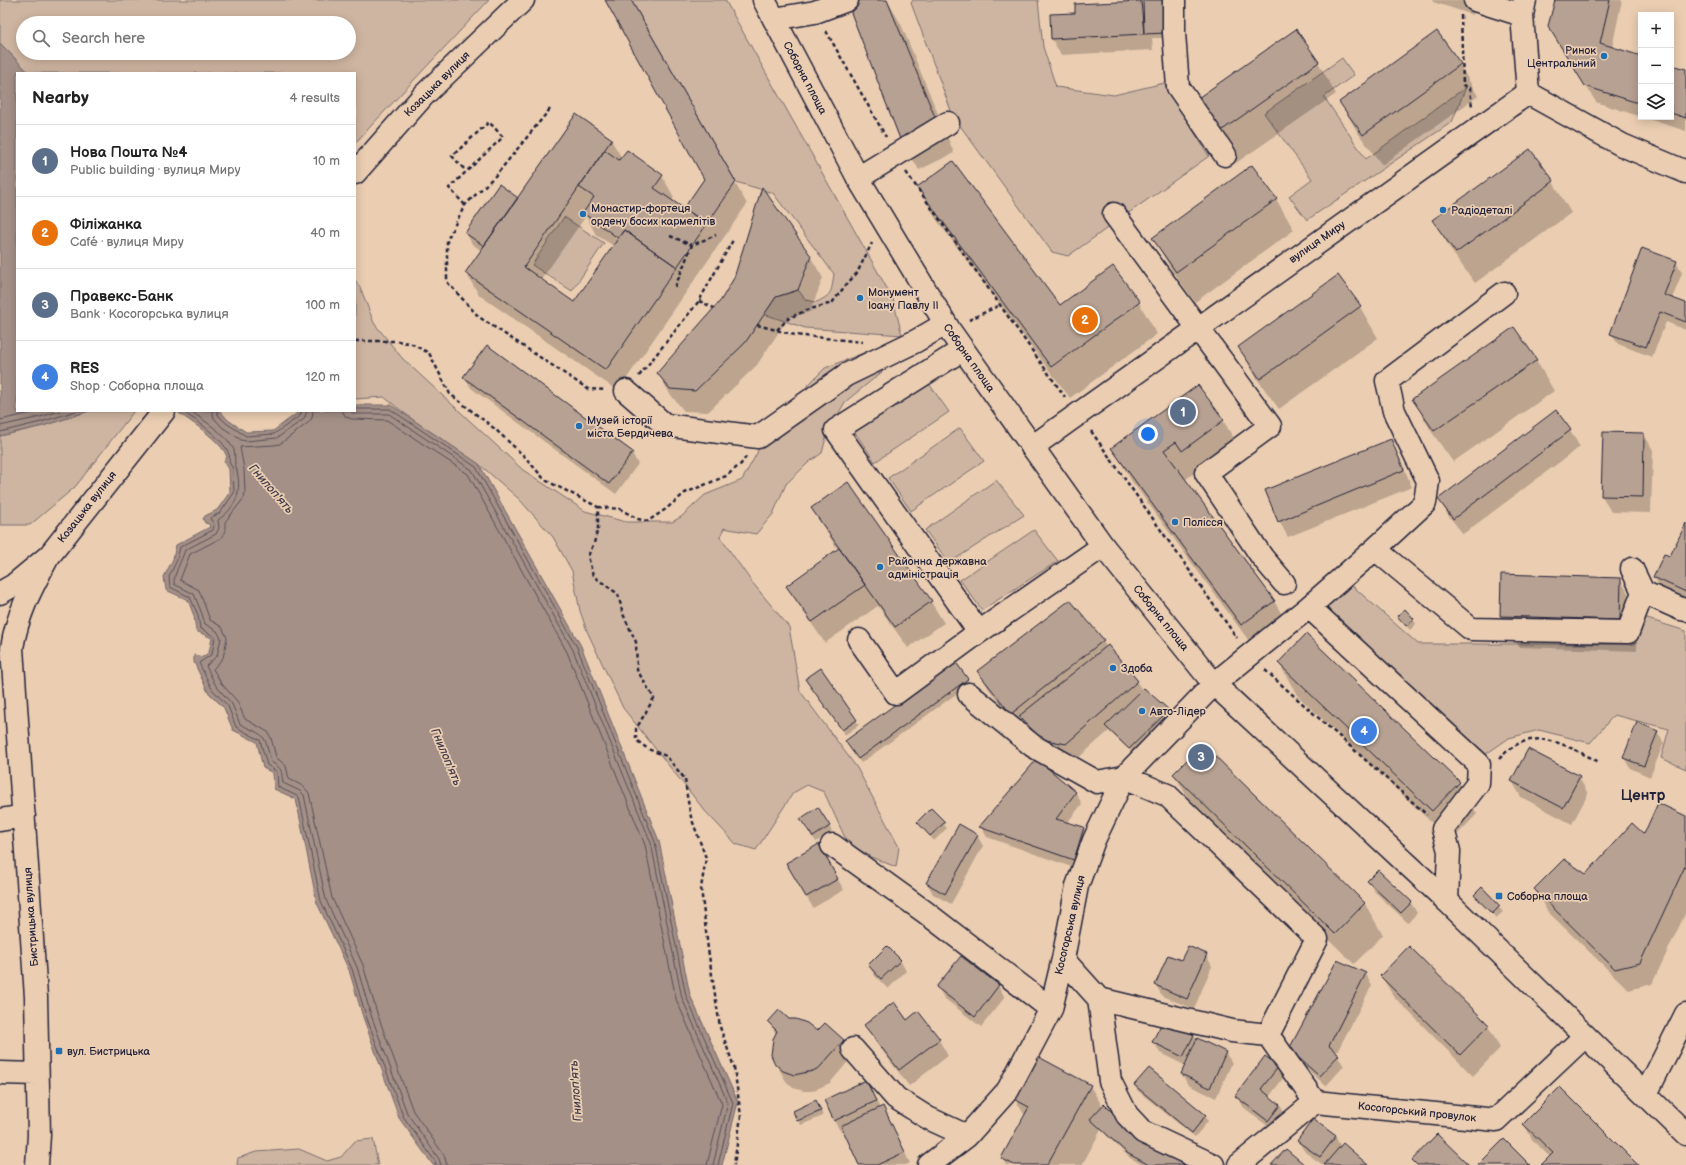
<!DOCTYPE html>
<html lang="en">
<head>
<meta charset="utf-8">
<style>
	body { margin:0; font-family:"Balsamiq Sans",sans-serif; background:#f6f6f6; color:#222 }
	.controls { position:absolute; right:12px; top:12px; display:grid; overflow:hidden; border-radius:0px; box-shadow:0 2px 10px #0003 }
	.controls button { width:36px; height:36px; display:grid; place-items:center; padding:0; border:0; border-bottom:1px solid #e0e0e0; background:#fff; color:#222; font:20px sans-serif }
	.you { position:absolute; left:1148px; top:434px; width:14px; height:14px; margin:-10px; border:3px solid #fff; border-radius:50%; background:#1a73e8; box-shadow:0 0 0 6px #1a73e833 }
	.badge { display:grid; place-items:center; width:26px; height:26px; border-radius:50%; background:#1f6fb2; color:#fff; font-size:13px; font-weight:700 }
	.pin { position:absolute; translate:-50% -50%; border:2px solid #fff; box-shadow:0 1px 4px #0006 }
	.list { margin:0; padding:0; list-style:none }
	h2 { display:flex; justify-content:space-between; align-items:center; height:52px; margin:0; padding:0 16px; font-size:17px }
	h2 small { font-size:13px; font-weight:400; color:#767676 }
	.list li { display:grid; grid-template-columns:26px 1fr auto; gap:12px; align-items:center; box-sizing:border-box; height:72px; padding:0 16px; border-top:1px solid #e0e0e0 }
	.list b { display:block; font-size:15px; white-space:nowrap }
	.list p { margin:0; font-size:13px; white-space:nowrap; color:#767676 }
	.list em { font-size:13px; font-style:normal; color:#767676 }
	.icon { flex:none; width:22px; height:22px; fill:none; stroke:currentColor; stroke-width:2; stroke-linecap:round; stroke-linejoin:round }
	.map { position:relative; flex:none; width:1686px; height:1165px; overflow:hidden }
	.search { position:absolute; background:#fff; box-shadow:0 2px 10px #0003; left:16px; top:16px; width:340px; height:44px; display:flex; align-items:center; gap:10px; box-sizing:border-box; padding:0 14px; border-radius:22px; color:#767676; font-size:15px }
	.panel { position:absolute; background:#fff; box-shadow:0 2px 10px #0003; left:16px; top:72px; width:340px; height:340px; border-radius:0px }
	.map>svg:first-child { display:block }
	.green { fill:#ceb5a1; stroke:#786c6e; fill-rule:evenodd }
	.water { fill:#a49087; stroke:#706469 }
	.shadow { fill:#0003; fill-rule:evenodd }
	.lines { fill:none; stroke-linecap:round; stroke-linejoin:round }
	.shore { stroke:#564e59; stroke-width:1 }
	.building { fill:#b7a192; stroke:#22223b }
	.minor-casing { stroke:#22223b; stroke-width:25 }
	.major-casing { stroke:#22223b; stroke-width:25 }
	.path { stroke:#22223b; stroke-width:2.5; stroke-dasharray:4 3; stroke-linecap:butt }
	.minor { stroke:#ebceb2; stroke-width:22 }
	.major { stroke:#ebceb2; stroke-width:22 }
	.poi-dot { fill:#1f6fb2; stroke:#ebceb2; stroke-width:1.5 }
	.labels { text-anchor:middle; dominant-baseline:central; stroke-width:3.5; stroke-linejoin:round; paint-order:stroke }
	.poi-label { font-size:11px; fill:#22223b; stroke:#ebceb2; text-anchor:start }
	.street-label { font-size:11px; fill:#22223b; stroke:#ebceb2 }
	.water-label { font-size:12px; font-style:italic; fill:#423e4e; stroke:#ebceb2 }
	.district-label { font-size:15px; font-weight:bold; fill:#22223b; stroke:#ebceb2 }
</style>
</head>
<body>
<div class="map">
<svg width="1686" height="1165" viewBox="0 0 1686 1165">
	<rect width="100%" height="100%" fill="#ebceb2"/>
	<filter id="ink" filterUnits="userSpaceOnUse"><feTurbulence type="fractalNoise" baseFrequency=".025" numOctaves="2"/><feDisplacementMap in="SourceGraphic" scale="8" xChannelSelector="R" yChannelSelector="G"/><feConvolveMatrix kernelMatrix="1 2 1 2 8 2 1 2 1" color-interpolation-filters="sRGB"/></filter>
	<g filter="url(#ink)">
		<path class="green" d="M0 0H489L355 143V73H29L0 43ZM23 23H349V53H23Z
			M631 0H725L893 299 902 335 805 328 764 314 776 297 798 290 806 300 817 302C833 294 831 292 834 274L773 193 736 182Z
			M913 0H1038L1043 47 1056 87 1114 95 1164 83 1209 156 1068 256 1052 252 953 116 911 3Z
			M1342 58 1354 75 1324 97 1366 159 1466 87 1452 122 1307 220 1289 196 1312 179 1264 113Z
			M564 217 604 243 572 291 532 265Z
			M355 280 360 287 374 323 402 358 523 470 585 511 626 522H672L681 517 705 495 742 480 757 453 770 416 780 412 796 425 808 416 806 387 825 368 876 348 888 367 845 402 827 434 822 453 809 462 786 484 773 514 756 534 724 528 720 537 751 581 789 627 800 691 857 768 899 847 896 867 871 857 847 842 824 792 807 785 793 793 756 850 736 844 705 811 623 708 587 631 580 611 572 571 553 537 519 499 479 464 416 422 384 397 355 399Z
			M927 381 949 412 875 462 854 431Z
			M89 411H134L75 487 30 525H0V436L43 426Z
			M960 428 984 461 911 511 888 478Z
			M996 480 1024 515 949 563 925 530Z
			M1034 530 1058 561 982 610 960 580Z
			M1348 582 1418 644H1635L1644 618 1686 631V769L1661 758 1669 729 1614 715 1590 743 1539 730 1509 738 1486 754 1318 608Z
			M373 1139 378 1165H237L238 1158 256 1152 299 1149 327 1161 341 1157 355 1141Z"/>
		<path class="water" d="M0 43 29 73H17V411H89L43 426 0 436Z
			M355 405H391L479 464 581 646 659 841 690 995 738 1102 722 1165H433L399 1118 363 1017 349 970 317 903 296 799 274 789 273 773 263 768 257 742 233 730 224 708 208 692 194 662V655L203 657 209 652 212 638 196 631 194 616 188 600 166 590 164 577 173 559 176 545 210 527 209 524 205 523 203 519 205 516 217 510 230 492 229 469 224 461 227 457C222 441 190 421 176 411H220L228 420 246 432 273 431 300 411H355Z"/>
		<path class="shadow" d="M607 0H630L747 204 618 391 479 295 466 273 482 251 472 244 466 233 611 140 622 158 662 176 674 197 672 201 684 210 705 179ZM586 216 596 235 614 246 574 303 541 280Z
			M864 0H887L901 24 954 153 919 170 901 139 849 5Z
			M1144 0 1168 38H1152L1153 50 1061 55 1052 39 1141 2 1144 8Z
			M1432 0H1478L1473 15 1433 2Z
			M1556 0H1622L1612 48 1641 57V117L1596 102 1558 42Z
			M1318 62 1336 94 1236 163 1214 131Z
			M1460 65 1478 96 1382 165 1358 133 1340 102Z
			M1671 66 1686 70V131L1642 117H1671Z
			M1530 150 1553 182 1571 213 1475 283 1452 252 1434 221Z
			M918 187 1060 307 1139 303 1157 334 1070 398 936 219Z
			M1276 199 1294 230 1195 302 1171 269 1153 238Z
			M810 256 823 278 810 312 788 318 757 365 708 412 684 411 670 394 658 373Z
			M1676 262 1682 273 1672 299 1686 305V330L1666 322 1652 357 1618 344 1611 334Z
			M1338 276 1360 307 1378 338 1279 409 1257 379 1239 347Z
			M1536 360 1554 391 1453 462 1431 431 1413 399Z
			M465 377 632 453 638 464 616 494 471 388Z
			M1223 420 1241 451 1200 481 1194 473 1185 480 1274 601 1292 632 1260 656 1131 480 1113 449Z
			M1570 430 1580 447 1463 534 1448 515 1439 499Z
			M1604 433 1644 434 1653 450 1651 513 1611 512 1602 496Z
			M1390 440 1399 456 1412 487 1288 537 1279 521Z
			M812 509 931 602 944 623 908 648 878 606 825 643 800 607 788 586 838 550Z
			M1686 525V615L1672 608 1654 577 1671 558Z
			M1502 575 1620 579 1638 610 1637 651 1519 647 1501 616Z
			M1069 602 1103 641 1107 648 1108 647 1137 682 1142 690 1168 711 1171 716 1133 753 1109 731 1076 760 1021 729 988 688 979 672Z
			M1398 617 1413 619 1416 624 1410 630Z
			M1279 663 1459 782 1477 814 1451 841 1297 695Z
			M967 679 970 684 861 763 849 746Z
			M809 684 856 720 859 725 845 735Z
			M1657 732 1664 743 1650 777 1630 768 1624 758Z
			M1203 745 1365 904 1383 935 1354 964 1192 805 1174 774Z
			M1037 761 1076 793 1082 804 1067 823 1084 828 1090 839 1080 870 987 837 981 827Z
			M1579 777 1588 794 1572 824 1521 797 1512 781Z
			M818 809 832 831 816 842 805 824Z
			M931 810 947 828 934 841 918 823Z
			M1686 817V912L1652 984 1629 990 1547 911 1535 890 1586 875 1645 835Z
			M977 835 983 846 951 904 933 894 927 883Z
			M818 845 844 890 813 908 787 863Z
			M1368 881 1411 903 1417 913 1408 923 1375 892Z
			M1482 889 1503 912 1496 918 1475 895Z
			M1206 955 1212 966 1194 1009 1162 996 1156 985Z
			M961 957 998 986 1005 997 981 1027 944 998 938 987Z
			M900 960 906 971 888 989 875 976 869 966Z
			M1338 962 1366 974 1372 985 1336 1054 1344 1066 1326 1086 1297 1060 1290 1049Z
			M1381 976 1488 1026 1500 1048 1473 1076 1394 997Z
			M918 1013 939 1040 948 1056 909 1086 875 1041 865 1025 907 1021Z
			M789 1020 843 1041 852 1057 830 1083 812 1091H804L793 1088 786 1081 776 1064V1034L769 1022Z
			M1194 1035 1197 1041 1225 1052 1232 1063 1216 1098 1188 1085 1182 1074 1186 1066 1160 1053 1154 1042Z
			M1278 1067 1284 1077 1269 1097 1280 1105 1286 1116 1274 1131 1242 1106 1236 1096Z
			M866 1081 880 1108 888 1118 910 1163 906 1165H861L844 1130 841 1132 834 1121 825 1101Z
			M1090 1086 1103 1107 1138 1139 1188 1165H1143L1130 1158 1101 1130 1082 1165H1006L1002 1158 1025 1116 1015 1099Z
			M1135 1086 1205 1116 1208 1121 1195 1137 1138 1091Z
			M819 1106 823 1116 801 1125 798 1120Z
			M1524 1124 1637 1165H1542L1550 1157 1533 1141Z
			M1335 1136 1341 1147 1367 1165H1323L1305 1152 1298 1141Z"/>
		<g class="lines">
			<path class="shore" d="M355 409H390L476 467 577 647 655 842 686 996 733 1103 718 1165
				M182 411C195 420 235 445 229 462L233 469 234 493 220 513 210 518 214 525 213 530 180 547 177 560 169 577 170 587 190 597 198 615 200 628 215 637 212 654 199 663 212 689 228 706 236 727 260 740 267 765 277 772 278 787 299 797 321 901 352 969 366 1016 403 1116 435 1161 436 1165
				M191 411C205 422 224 432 233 448 236 453 234 458 235 463 242 487 240 505 218 520L219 528 216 534 185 550C182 560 173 575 174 584L194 594 202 614 205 624 217 631 221 638 217 656 206 666 216 686 232 704 240 724C267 738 263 731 271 762 283 769 281 770 283 783L300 791 304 795 326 900 357 967 371 1015 407 1113 439 1159 441 1165
				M212 411 214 418 222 427 241 440 246 441 277 438 304 419 307 411
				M217 411 218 415 226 423 246 436 274 434 300 416 302 411
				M313 411 312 418 308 423 280 444 274 445 240 447 244 469 245 492 244 498 225 522V531L221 538 190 554 180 580 199 590 210 620 222 627 227 638 223 658 213 669 221 683 237 701 245 719 268 732 271 738 276 757 286 766 289 779 303 786 309 793 332 898 363 965 377 1013 413 1111 444 1155 447 1165
				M342 411 346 417 352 419 387 420 468 474 567 652 645 845 676 999 722 1104 707 1165
				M349 411 355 414H389L472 470 573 650 651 843 682 998 728 1103 713 1165
				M0 420 40 411
				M0 426 40 417 60 411
				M0 432 41 422 76 411"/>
		</g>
		<path class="building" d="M605 0H631L736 182 707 224 684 208 704 179Z
			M859 0H887L937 122 900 139 848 5Z
			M1143 0H1165L1166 33 1144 34Z
			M1555 0H1610L1600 43 1641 56V104L1585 86 1548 26Z
			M1141 1 1144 34 1051 39 1050 14 1075 13V4Z
			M1296 29 1319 62 1218 133 1195 100Z
			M1437 31 1461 64 1363 135 1339 102Z
			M1671 65 1686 69V118L1671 113Z
			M576 114 612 139 524 267 574 302 624 230 677 267 606 370 465 273Z
			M1530 149 1554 181 1456 253 1432 220Z
			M605 150 619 160 627 150 663 175 654 188 707 224 677 267 624 230 618 238 583 213 594 197 579 187Z
			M953 161 1060 305 1113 266 1140 302 1051 367 917 187Z
			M1252 165 1277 199 1176 272 1152 238Z
			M499 184 518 198 484 246 465 233Z
			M762 187 811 256 798 290 776 297 745 343 695 391 670 389 657 373 721 300 734 278Z
			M1642 248 1677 261 1664 295 1686 303V322L1660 312 1646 347 1610 334Z
			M1338 275 1361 306 1260 379 1238 347Z
			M1514 327 1537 360 1434 431 1412 399Z
			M487 345 633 452 609 484 463 377Z
			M1198 385 1224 420 1182 451 1176 442 1164 450 1275 601 1241 625 1111 448Z
			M1556 410 1571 430 1453 519 1438 499Z
			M1603 432 1644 433 1643 497 1601 496Z
			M1391 439 1404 470 1278 522 1265 490Z
			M848 482 932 601 895 627 811 508Z
			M1686 523V592L1653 577 1664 554 1670 556Z
			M839 548 865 585 812 622 786 586Z
			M1501 574 1621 578 1620 620 1500 616Z
			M1070 600 1104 640 1011 714 977 671Z
			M1405 609 1414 619 1406 626 1397 616Z
			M1306 634 1460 782 1432 811 1278 663Z
			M1108 645 1138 681 1066 744 1041 739 1019 716Z
			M955 661 968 679 858 759 845 741Z
			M821 668 857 720 842 730 805 679Z
			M1144 688 1169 710 1129 749 1105 726Z
			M1637 722 1658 731 1644 766 1623 758Z
			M1203 744 1365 903 1335 934 1173 774Z
			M1528 749 1580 776 1563 808 1511 781Z
			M1037 759 1076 792 1056 819 1084 827 1074 860 979 827Z
			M1658 803 1686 816V864L1640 963 1615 969 1534 889 1564 859 1586 874 1632 823 1644 834Z
			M818 807 830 826 813 837 800 819Z
			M931 808 945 822 930 836 917 822Z
			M959 824 978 835 945 894 926 883Z
			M819 844 838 879 806 897 786 863Z
			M1378 870 1412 902 1401 913 1367 881Z
			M1482 887 1500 906 1492 914 1474 895Z
			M887 946 901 960 881 979 868 965Z
			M1188 946 1207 954 1187 999 1155 985 1168 955 1181 960Z
			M1409 946 1489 1025 1460 1055 1380 976Z
			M961 956 999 985 975 1017 936 987Z
			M1337 960 1366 973 1329 1046 1339 1055 1319 1076 1289 1049Z
			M894 1002 907 1020 918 1011 940 1039 899 1070 864 1025Z
			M779 1010 789 1019H796L807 1023 817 1031 825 1023 844 1040 820 1067 813 1071 794 1075 783 1071 775 1064 771 1055 773 1039 777 1031 768 1022Z
			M1164 1019 1194 1035 1183 1057 1152 1042Z
			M1197 1038 1226 1052 1210 1088 1181 1074Z
			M1037 1056 1091 1085 1047 1165H1014L1001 1158 1029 1107 1014 1099Z
			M1265 1056 1279 1066 1261 1089 1280 1105 1268 1121 1235 1096Z
			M1149 1068 1206 1115 1192 1133 1134 1085Z
			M866 1080 876 1101 834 1121 824 1100Z
			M1560 1087 1638 1165H1541L1553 1153 1523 1124Z
			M816 1100 821 1111 797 1121 793 1111Z
			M1104 1104 1138 1138 1191 1165H1149L1127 1153 1090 1119Z
			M883 1106 905 1152 877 1165H859L841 1126Z
			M1313 1119 1336 1136 1320 1157 1297 1141Z
			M1437 1134 1469 1165H1417L1412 1160Z
			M1504 1139 1530 1165H1478Z
			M1343 1143 1368 1165H1324Z
			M1286 1149 1305 1165H1271Z"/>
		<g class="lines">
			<g class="minor-casing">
				<path id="minor" d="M1174 0V33L1178 87 1225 155
					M1475 0 1522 15
					M1525 0 1522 15 1528 93
					M774 19 815 12 847 0
					M1528 93 1622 145 1686 172
					M858 178 948 123
					M1114 214 1270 426 1206 473 1262 557 1284 583
					M1504 293 1387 381 1394 411 1428 481 1425 503 1375 549 1471 629 1628 632 1643 592
					M962 350 836 430 979 632 1103 546
					M626 391 665 425 758 437 846 375 916 341 945 324
					M1032 447 1528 93
					M1632 569 1643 592 1681 609 1686 610
					M1309 607 1375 549
					M859 640 896 693 979 632
					M969 694 1033 746 1097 782 1124 777 1167 795 1317 939 1268 1035 1232 1031 1099 999 1063 959
					M0 820 24 816
					M832 845 925 912 1051 1009
					M1099 999 1110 1081 1127 1115 1143 1132 1213 1165
					M1268 1035 1315 1102
					M853 1049 896 1098 928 1118 967 1136
					M0 1073 37 1074
					M37 1165 39 1135 36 997 12 648C18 612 31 589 48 557
					M929 1165 967 1136 1008 1090 1051 1009 1063 959 1077 886 1094 840 1124 777 1214 684 1309 607 1479 764 1478 783 1443 829 1449 851 1447 901
					M1239 1165 1315 1102 1496 1120 1585 1036"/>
			</g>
			<g class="major-casing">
				<path id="major" d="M764 0 858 178 950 331 1103 546 1214 684 1447 901 1686 1134
					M355 173 424 95 523 0
					M0 593 14 585 49 556 164 411
					M1646 1094 1686 1014"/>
			</g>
			<path class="path" d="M1461 15 1463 85 1470 88 1472 107
				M826 31 886 137
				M550 109 497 174 465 205 447 240V282L479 317 588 389 606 390
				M906 172 1065 397
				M465 205 449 188 503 137 489 122 452 156 466 171
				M670 236 692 245
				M675 287 692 245 716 235
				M699 301 714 308
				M969 320 1000 305
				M757 325 795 335 863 342
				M777 330 789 318 807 310 832 303 845 286 857 273 872 243
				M355 341H398L412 344 429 353 450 394 495 429 525 457 545 480 598 507V528L594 543 588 556 593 576 618 594 623 614 636 642 637 670 654 698 636 729V740L648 749 666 756 685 779 687 796 691 817 706 858 701 888 708 949 720 1027 734 1067 741 1116 734 1165
				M639 376 699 301 733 240
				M1091 431 1237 638
				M598 507 620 509 638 519 648 521 666 509 685 493 726 476 741 464 746 457
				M1265 670 1427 815
				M1499 759C1532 723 1563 744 1599 762"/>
			<use href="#minor" class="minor"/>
			<use href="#major" class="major"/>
		</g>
	</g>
	<g class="poi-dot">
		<circle cx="1604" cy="56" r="4"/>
		<circle cx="1443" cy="210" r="4"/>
		<circle cx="583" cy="214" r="4"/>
		<circle cx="860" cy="298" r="4"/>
		<circle cx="579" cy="426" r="4"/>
		<circle cx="1175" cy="522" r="4"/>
		<circle cx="880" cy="567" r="4"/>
		<circle cx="1113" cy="668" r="4"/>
		<circle cx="1142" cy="711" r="4"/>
		<rect x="1495" y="892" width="8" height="8" rx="2"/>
		<rect x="55" y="1047" width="8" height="8" rx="2"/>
	</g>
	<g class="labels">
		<g class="poi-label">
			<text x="1596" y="50" text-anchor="end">Ринок<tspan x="1596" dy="13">Центральний</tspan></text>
			<text x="591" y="208">Монастир-фортеця<tspan x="591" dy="13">ордену босих кармелітів</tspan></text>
			<text x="1451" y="210">Радіодеталі</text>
			<text x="868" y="292">Монумент<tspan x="868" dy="13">Іоану Павлу ІІ</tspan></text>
			<text x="587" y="420">Музей історії<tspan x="587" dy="13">міста Бердичева</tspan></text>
			<text x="1183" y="522">Полісся</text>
			<text x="888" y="561">Районна державна<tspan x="888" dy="13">адміністрація</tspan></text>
			<text x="1121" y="668">Здоба</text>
			<text x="1150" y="711">Авто-Лідер</text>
			<text x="1507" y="896">Соборна площа</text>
			<text x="67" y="1051">вул. Бистрицька</text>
		</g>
		<g class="street-label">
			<text transform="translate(805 78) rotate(62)">Соборна площа</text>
			<text transform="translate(437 84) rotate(-45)">Козацька вулиця</text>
			<text transform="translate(1317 242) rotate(-35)">вулиця Миру</text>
			<text transform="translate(969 358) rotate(55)">Соборна площа</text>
			<text transform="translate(87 507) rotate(-52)">Козацька вулиця</text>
			<text transform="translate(1161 618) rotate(51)">Соборна площа</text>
			<text transform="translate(31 917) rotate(-94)">Бистрицька вулиця</text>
			<text transform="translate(1070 925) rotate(-77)">Косогорська вулиця</text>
			<text transform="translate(1417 1112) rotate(6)">Косогорський провулок</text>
		</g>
		<g class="water-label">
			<text transform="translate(271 489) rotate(49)">Гнилоп'ять</text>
			<text transform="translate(446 757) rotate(67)">Гнилоп'ять</text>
			<text transform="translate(576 1091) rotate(-94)">Гнилоп'ять</text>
		</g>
		<g class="district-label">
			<text x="1643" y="795">Центр</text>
		</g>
	</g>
</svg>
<div class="controls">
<button>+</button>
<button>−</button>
<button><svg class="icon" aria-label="layers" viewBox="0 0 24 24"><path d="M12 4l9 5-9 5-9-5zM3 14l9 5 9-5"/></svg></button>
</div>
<div class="you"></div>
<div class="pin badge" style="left:1183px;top:412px;background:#5c6f8a">1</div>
<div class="pin badge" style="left:1085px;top:320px;background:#e8710a">2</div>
<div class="pin badge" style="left:1201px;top:757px;background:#5c6f8a">3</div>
<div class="pin badge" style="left:1364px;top:731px;background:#3f7fe0">4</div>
<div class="search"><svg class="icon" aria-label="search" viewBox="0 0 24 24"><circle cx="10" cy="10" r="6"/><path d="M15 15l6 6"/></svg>Search here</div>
<section class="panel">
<h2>Nearby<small>4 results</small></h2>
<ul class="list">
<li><span class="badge" style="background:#5c6f8a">1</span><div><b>Нова Пошта №4</b><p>Public building · вулиця Миру</p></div><em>10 m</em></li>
<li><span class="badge" style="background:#e8710a">2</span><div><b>Філіжанка</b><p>Café · вулиця Миру</p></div><em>40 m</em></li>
<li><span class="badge" style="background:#5c6f8a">3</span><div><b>Правекс-Банк</b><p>Bank · Косогорська вулиця</p></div><em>100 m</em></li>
<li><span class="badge" style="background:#3f7fe0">4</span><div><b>RES</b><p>Shop · Соборна площа</p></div><em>120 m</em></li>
</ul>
</section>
</div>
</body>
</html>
